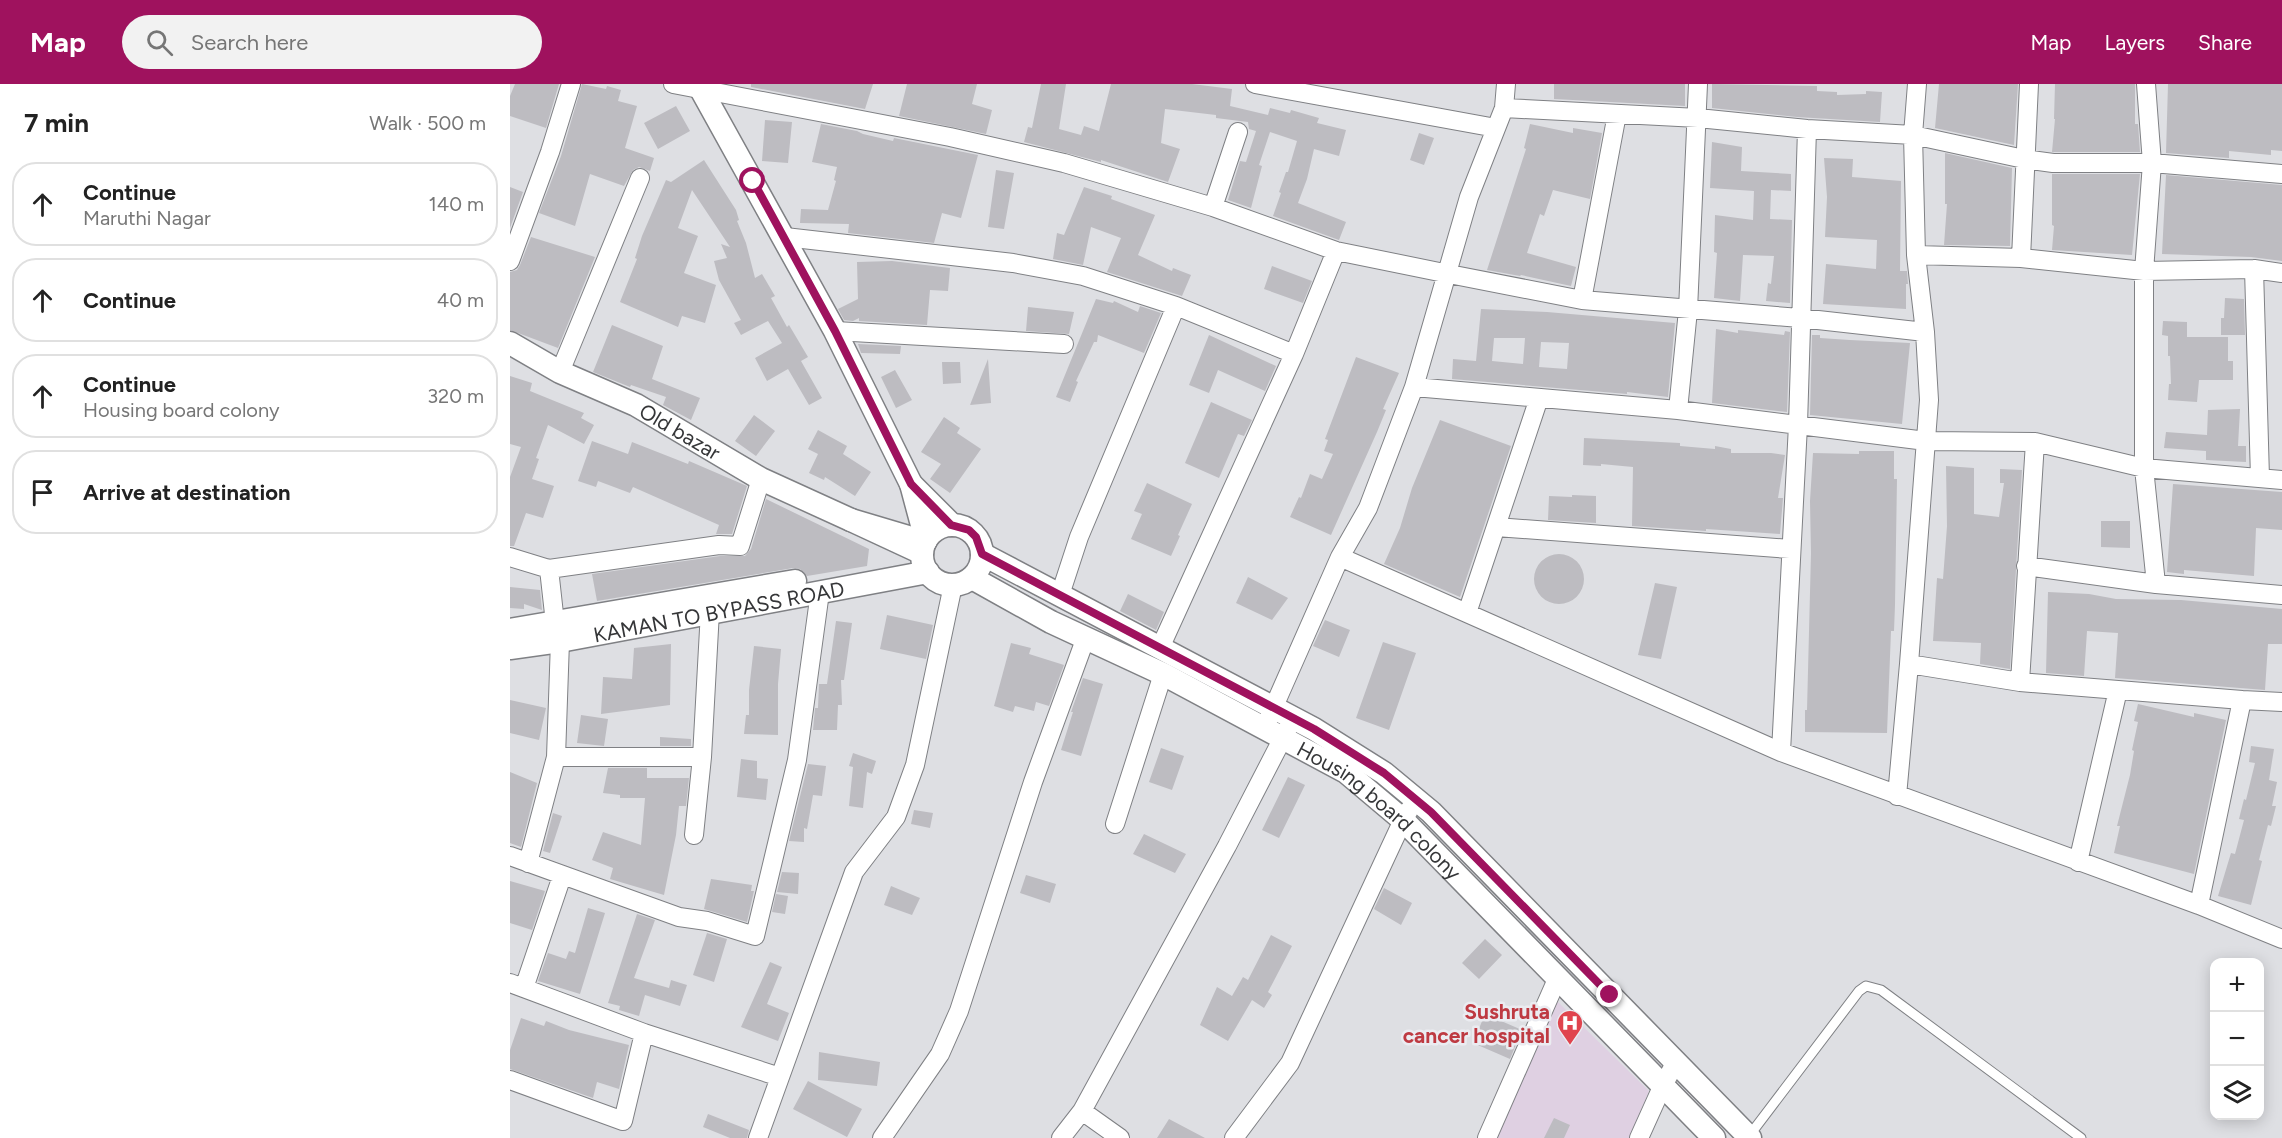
<!DOCTYPE html>
<html lang="en">
<head>
<meta charset="utf-8">
<style>
	body { margin:0; font-family:Figtree,sans-serif; background:#f2f2f2; color:#222 }
	.controls { position:absolute; right:18px; bottom:18px; display:grid; overflow:hidden; border-radius:12px; box-shadow:0 3px 15px #0003 }
	.controls button { width:54px; height:54px; display:grid; place-items:center; padding:0; border:0; border-bottom:2px solid #e0e0e0; background:#fff; color:#222; font:30px sans-serif }
	.stop { position:absolute; width:18px; height:18px; margin:-14px; border:4px solid #9f125e; border-radius:50%; background:#fff }
	.stop.end { background:#9f125e; border-color:#fff; box-shadow:0 2px 6px #0008 }
	.list { margin:0; padding:0; list-style:none }
	h2 { display:flex; justify-content:space-between; align-items:center; height:78px; margin:0; padding:0 24px; font-size:26px }
	h2 small { font-size:20px; font-weight:400; color:#767676 }
	.list li { display:grid; grid-template-columns:39px 1fr auto; gap:18px; align-items:center; box-sizing:border-box; height:84px; margin:0 12px 12px; padding:0 12px; border:2px solid #e0e0e0; border-radius:24px }
	.list b { display:block; font-size:22px; white-space:nowrap }
	.list p { margin:0; font-size:20px; white-space:nowrap; color:#767676 }
	.list em { font-size:20px; font-style:normal; color:#767676 }
	.icon { flex:none; width:33px; height:33px; fill:none; stroke:currentColor; stroke-width:2; stroke-linecap:round; stroke-linejoin:round }
	.map { position:relative; flex:none; width:1772px; height:1054px; overflow:hidden }
	header { display:flex; align-items:center; gap:36px; box-sizing:border-box; height:84px; padding:0 30px; background:#9f125e; color:#fff }
	header strong { font-size:28px }
	nav { display:flex; gap:33px; margin-inline-start:auto; font-size:21px }
	.search { width:420px; height:54px; background:#f2f2f2; display:flex; align-items:center; gap:15px; box-sizing:border-box; padding:0 21px; border-radius:33px; color:#767676; font-size:22px }
	main { display:flex }
	aside { flex:1; background:#fff }
	.map>svg:first-child { display:block }
	.medical { fill:#dfd0e2 }
	.building { fill:#bdbcc1; fill-rule:evenodd }
	.lines { fill:none; stroke-linecap:round; stroke-linejoin:round }
	.service-casing { stroke:#7f8084; stroke-width:11 }
	.minor-casing { stroke:#7f8084; stroke-width:20 }
	.tertiary-casing { stroke:#7f8084; stroke-width:25 }
	.service { stroke:#fff; stroke-width:9 }
	.minor { stroke:#fff; stroke-width:18 }
	.tertiary { stroke:#fff; stroke-width:22 }
	.route { stroke:#9f125e; stroke-width:8 }
	.labels { text-anchor:middle; dominant-baseline:central; stroke-width:5; stroke-linejoin:round; paint-order:stroke }
	.street-label { font-size:21px; fill:#353638; stroke:#ebecf1 }
	.health-label { font-size:21px; font-weight:bold; fill:#be3a42; stroke:#ebecf1; text-anchor:end }
</style>
</head>
<body>
<header>
<strong>Map</strong>
<div class="search"><svg class="icon" aria-label="search" viewBox="0 0 24 24"><circle cx="10" cy="10" r="6"/><path d="M15 15l6 6"/></svg>Search here</div>
<nav><a>Map</a><a>Layers</a><a>Share</a></nav>
</header>
<main>
<aside>
<h2>7 min<small>Walk · 500 m</small></h2>
<ul class="list">
<li><svg class="icon" aria-label="ahead" viewBox="0 0 24 24"><path d="M12 20V5M6 11l6-6 6 6"/></svg><div><b>Continue</b><p>Maruthi Nagar</p></div><em>140 m</em></li>
<li><svg class="icon" aria-label="ahead" viewBox="0 0 24 24"><path d="M12 20V5M6 11l6-6 6 6"/></svg><div><b>Continue</b></div><em>40 m</em></li>
<li><svg class="icon" aria-label="ahead" viewBox="0 0 24 24"><path d="M12 20V5M6 11l6-6 6 6"/></svg><div><b>Continue</b><p>Housing board colony</p></div><em>320 m</em></li>
<li><svg class="icon" aria-label="arrive" viewBox="0 0 24 24"><path d="M6 21V4h12l-3 4 3 4H6"/></svg><div><b>Arrive at destination</b></div></li>
</ul>
</aside>
<div class="map">
<svg width="1772" height="1054" viewBox="0 0 1772 1054">
	<rect width="100%" height="100%" fill="#dedfe3"/>
	<path class="medical" d="M1047 917 1139 1007 1119 1054H987Z"/>
	<path class="building" d="M5 0H49L36 44 0 32V12Z
		M72 0 96 5 97 2 111 6 108 17 127 22 115 64 144 74 140 87 129 83 123 86 114 102 80 90 65 142 29 129 51 72Z
		M241 0H363L355 25 241 3Z
		M397 0H467L462 20 482 26 476 50 389 32Z
		M531 0H556L549 45 571 51 574 42 589 47 601 0H682L722 5 720 22 758 31 760 24 780 29 781 26 809 34 807 39 836 46 829 72 804 65 797 95 788 119 836 138 829 156 763 132 771 109 769 108 776 88H778L787 57 760 48 749 81 752 82 741 124 718 116 730 77 736 78 746 47 739 45 738 38 706 34V31L655 25 651 59 670 65 658 98 591 76V78L514 58 518 43 522 44Z
		M1044 0H1175V22L1044 15Z
		M1202 0 1307 2V7L1327 8V11L1356 10V7L1372 8 1370 38 1287 33 1202 24Z
		M1429 0H1508L1504 61 1425 44Z
		M1545 0H1625V40H1628L1630 68H1542L1545 35H1544Z
		M1658 0H1772V67L1761 66V71L1719 67V74L1656 69Z
		M166 22 180 47 148 65 134 39Z
		M255 36 282 38 278 79 252 77Z
		M311 40 347 47 353 50 383 57 384 54 468 71 451 134 432 129 424 159 338 149 339 140 290 139 291 125 318 126 326 97 324 96 327 83 302 78Z
		M1020 40 1063 49V44L1092 49 1080 115 1043 106 1034 132 1030 130 1017 169 1066 183 1061 202 1011 191 1010 192 977 186 1016 65 1014 64Z
		M909 49 924 54 914 81 900 76Z
		M1202 58 1232 63 1231 87 1281 90V107L1261 106 1260 135 1282 136 1280 219 1256 217 1258 199 1261 200 1264 172 1233 171 1230 217 1204 214 1207 169 1204 168 1205 131 1243 136 1244 107 1200 104Z
		M1435 69 1502 84 1500 162 1434 161 1437 120H1435Z
		M1314 74 1343 75 1342 93 1391 97 1390 187H1397L1398 200H1396V225L1313 220 1316 180 1366 185 1367 156 1315 153 1317 113Z
		M194 76 226 126 229 136 227 137 236 159 245 194 252 190 265 212 261 214 277 243 279 241 298 273 291 277 312 314 299 321 278 285 257 297 245 274 272 259 258 237 231 251 224 239 231 236 209 196 204 177 217 174 211 160 220 163 182 106 168 144 188 152 174 189 206 201 195 239 172 232 168 243 110 218 127 175 125 174 132 152 156 96 161 98Z
		M486 86 504 89 494 145 478 143Z
		M1542 90H1630L1622 171 1542 166 1544 142 1542 141Z
		M1656 91 1772 101V177L1741 173 1652 170Z
		M0 103 13 108 0 144Z
		M574 103 602 112 601 115 645 131 628 171 662 187 663 184 681 191 672 212 597 188 611 154 581 143 573 181 543 175 547 149 554 151Z
		M21 153 85 173 48 264 0 246V188L7 186 10 181Z
		M382 177 440 184 438 207 420 206 417 241 349 237V234L343 237 334 236 328 225 348 215 347 178Z
		M762 182 802 197 793 219 754 205Z
		M1715 214 1734 215 1735 251H1711V234H1714Z
		M586 215 603 219 604 217 628 228 630 222 651 229 634 269 588 251 587 258H584L566 297 568 298 560 318 546 313Z
		M518 223 564 228 559 250 516 247Z
		M971 225 1037 228 1165 239 1158 313 1117 308V310L942 295 943 275 966 277ZM984 254H1015L1013 280 982 277ZM1031 258 1059 259 1057 285 1029 283Z
		M1653 237 1677 238V253H1718V277H1723V296H1689L1687 318 1658 316 1659 300H1661L1660 272H1658V252L1652 251Z
		M102 241 153 262 142 295 190 314 181 336 153 321 156 313 121 301 120 303 83 288Z
		M1206 245 1228 249V246L1274 251 1275 247 1280 248 1277 328 1202 319Z
		M699 251 766 282 755 307 708 286 699 309 679 301Z
		M1302 251H1310V254L1340 256 1400 259 1392 340 1300 331Z
		M348 260 391 262 390 270 351 269Z
		M846 273 889 289 873 325 876 326 867 348 821 451 780 433 789 413 791 414 800 390 812 395 823 370 814 367 818 356 815 355Z
		M478 275 481 319 460 321Z
		M432 278H450L451 299 433 300Z
		M385 286 402 316 386 324 371 293Z
		M0 292 22 299 20 307 74 329 71 334 84 341 74 360 38 341 26 374 29 375 22 395 44 402 33 434 16 429 4 462H0V393L11 363 0 360Z
		M701 318 742 336 734 352 728 350 709 394 675 379Z
		M1730 325 1728 362H1736V378L1696 376V367L1654 364 1656 348 1697 351 1698 326Z
		M244 331 265 347 246 372 225 357Z
		M434 333 450 344 447 349 471 365 440 409 420 395 431 380 411 368Z
		M930 336 1001 362 950 513 874 480 890 444 902 404Z
		M308 346 337 362 333 370 361 388 345 412 315 393 314 396 299 389 308 370 298 365Z
		M1074 354 1170 359V362L1205 365V362L1221 365V369H1261L1275 371 1268 414H1273L1270 450 1196 445V447L1122 442 1123 383 1091 380V382L1073 381Z
		M82 357 118 370 122 358 178 380 179 377 237 402 222 450H206L209 441 123 403 120 409 88 397 86 403 68 397Z
		M1349 367H1384V395H1387L1385 521 1384 547H1381L1377 649 1295 648V626H1297L1301 469 1300 417 1303 369 1349 370Z
		M1436 382 1464 384V430L1489 433 1494 399H1490V385L1512 386 1500 585 1470 580 1471 559 1423 557 1427 494 1433 495 1437 442Z
		M637 399 682 420 668 451 670 452 661 472 621 455 632 430 624 427Z
		M1663 400 1772 408V446L1746 444 1744 492 1674 486V490L1657 488Z
		M1062 411 1086 412V439L1038 436 1039 412 1062 413Z
		M256 415 359 465 357 482 297 492 290 485 283 484 87 517 82 490 210 472H235L241 465Z
		M1591 437H1620V464L1591 463Z
		M1024 495a25 25 0 1 1 50 0a25 25 0 1 1-50 0Z
		M738 493 778 514 762 536 726 519Z
		M1145 499 1167 503 1151 575 1128 571Z
		M0 503 30 506 32 526 14 520V525L0 524Z
		M1538 508 1579 510 1606 515 1671 516 1772 525V560H1758L1755 606 1605 594 1608 549 1577 547 1574 592 1536 589Z
		M618 510 654 528 646 546 610 527Z
		M377 531 423 541 416 575 370 565Z
		M815 536 840 546 829 573 803 562Z
		M326 537 342 539 334 596H331L332 621H328L327 646H303L305 624H308L309 600H317Z
		M873 558 906 569 879 646 846 634Z
		M501 559 521 564 519 570 554 581 539 622 526 618 524 627 505 622 503 628 484 622Z
		M161 560 160 621 91 630 93 593 122 595 124 564Z
		M244 562 271 565 268 600V651L234 650 236 631H239V606Z
		M573 594 593 600 571 672 551 666 563 628H561Z
		M0 616 36 624 29 656 0 649Z
		M1628 620 1684 633V629L1716 636 1684 790 1604 769 1610 742H1607L1620 691 1624 667 1622 666 1628 638 1624 637Z
		M71 631 98 635 94 662 67 659Z
		M150 653 181 655V662H150Z
		M1741 662 1764 665 1759 696 1767 698 1762 722H1766L1761 742 1758 741 1749 776 1752 777 1741 821 1708 812 1721 769 1725 770 1734 736 1729 735 1734 715 1736 716 1745 679 1739 678Z
		M651 664 674 672 662 706 639 698Z
		M343 669 366 677 362 690 357 688 353 724 339 722 343 683 339 682Z
		M231 675 247 677V694L258 695 256 716 227 713Z
		M298 680 316 682 312 712 303 711 297 745 294 744V758L279 757Z
		M98 684H137V694H179L176 722H169L166 751 154 811 100 795 103 784 82 776 93 748 131 761 135 714H110V711L93 709Z
		M0 688 27 699 11 763 0 759Z
		M778 693 795 701 769 754 752 746Z
		M404 726 423 729 420 744 401 740Z
		M43 729 52 732 40 769 33 767Z
		M634 750 676 770 665 789 623 770Z
		M272 788 289 789 288 810 267 808Z
		M516 791 546 800 540 819 510 809Z
		M201 795 242 801 241 807H244L237 838 194 825Z
		M0 797 35 807 22 846 0 839Z
		M381 802 410 814 402 831 374 821Z
		M874 804 902 819 891 841 864 825Z
		M266 810 278 812 275 830 262 828Z
		M78 824 95 829 70 910 28 897 38 869 56 875 59 867 65 869Z
		M127 830 145 836 124 894 159 904 161 896 177 901 170 922 135 911 129 932 109 926 110 922 98 919Z
		M197 849 217 855 204 898 183 891Z
		M761 851 782 862 758 908 762 911 754 924 742 916 718 957 690 941 707 903 722 912 733 893 738 896Z
		M975 855 992 871 969 895 952 879Z
		M260 878 272 883 257 920 279 929 268 957 231 943Z
		M975 930 1012 946 1000 975 963 959Z
		M11 934 34 942 36 937 59 946 119 961 109 1005 87 998 83 1014 0 985V966Z
		M309 968 370 978 367 1002 308 996Z
		M298 997 352 1025 337 1053 283 1025Z
		M198 1030 239 1046 237 1054H220L193 1043Z
		M1044 1034 1060 1041 1054 1054H1034Z
		M659 1035 695 1054H647Z"/>
	<g class="lines">
		<g class="service-casing">
			<path id="service" d="M1239 1052 1349 907 1356 902 1371 906 1571 1054"/>
		</g>
		<g class="minor-casing">
			<path id="minor" d="M163 0 440 53 554 79 703 123 826 167 939 190 1072 216 1290 234 1415 248
				M745 0 986 44
				M1636 0 1642 79 1634 187V384L1646 500
				M994 24 1188 34 1297 45 1403 51 1514 75 1543 79H1642L1772 90
				M703 123 728 48
				M275 153 503 179 573 192 666 222 784 270
				M1406 171 1403 51 1407 0
				M1511 174 1519 0
				M0 177 40 68 61 0
				M1744 185 1750 394
				M1072 216 1107 30
				M325 247 554 260
				M50 288 130 94
				M904 303 1168 326 1416 357 1525 358 1634 384 1772 396
				M1168 326 1178 226 1188 0
				M986 443 1280 465
				M0 473 39 485 45 539
				M830 473 1271 668 1689 821 1772 855
				M1516 482 1646 500 1772 511
				M39 485 209 461 230 462 251 395
				M550 511 569 453 666 222
				M957 529 1029 314
				M650 564 784 270 826 167
				M1399 580 1510 598 1732 616
				M1510 598 1525 358
				M758 636 830 473 858 424 904 303 959 113 994 24 996 0
				M1271 668 1288 341 1297 45
				M46 673H192L200 527
				M1387 712 1399 580 1419 316 1415 248 1406 171 1511 174 1634 187 1744 185 1772 189
				M605 740 653 590
				M184 751 192 673
				M0 772 169 833 197 837 245 852 287 676 310 508
				M1568 778 1608 606
				M18 779 46 673 50 557
				M1689 821 1732 616 1772 618
				M0 899 134 949 113 1037 0 996
				M14 904 52 792
				M134 949 270 993
				M572 1027 610 1054
				M248 1054 344 788 386 733 405 681 443 501
				M372 1054 430 970 449 927 523 698 576 553
				M551 1054 572 1027 717 762 778 644
				M724 1054 780 979 893 736 899 726
				M977 1054 1048 893
				M1129 1054 1152 1003 1166 978"/>
		</g>
		<g class="tertiary-casing">
			<g id="tertiary">
				<path d="M188 0 325 247 401 400"/>
				<path id="s1" d="M0 259 50 288 126 321 251 395 341 436"/>
				<circle cx="442" cy="471" r="30"/>
				<path d="M416 456 401 400 442 441"/>
				<path d="M412 469 341 436 415 458"/>
				<path d="M472 470 804 645 874 689 921 728 1240 1054"/>
				<path id="s2" d="M462 494 541 538 653 590 836 688 893 736 1204 1054"/>
				<path d="M0 546 285 497"/>
				<path id="s3" d="M0 564 50 557 418 488"/>
			</g>
		</g>
		<use href="#service" class="service"/>
		<use href="#minor" class="minor"/>
		<use href="#tertiary" class="tertiary"/>
	</g>
	<g class="lines">
		<path class="route" d="M243 97 325 247 401 400 441 441 459 446 466 453 472 470 804 645 874 689 921 728 1100 911"/>
	</g>
	<defs>
		<g id="hospital-pin" transform="scale(1.35)"><path d="M0 17L-7.5 6A9.5 9.5 0 1 1 7.5 6Z" fill="#e0444e" stroke="#ebecf1"/><path d="M-5-5h3v3.5h4V-5h3V5h-3V1.5h-4V5h-3Z" fill="#fff"/></g>
	</defs>
	<g fill-rule="evenodd">
		<use href="#hospital-pin" x="1060" y="939"/>
	</g>
	<g class="labels">
		<g class="street-label">
			<text stroke="none"><textPath href="#s1" startOffset="192">Old bazar</textPath></text>
			<text stroke="none"><textPath href="#s3" startOffset="212">KAMAN TO BYPASS ROAD</textPath></text>
			<text stroke="none"><textPath href="#s2" startOffset="471">Housing board colony</textPath></text>
		</g>
		<g class="health-label">
			<text x="1040" y="927">Sushruta<tspan x="1040" dy="24">cancer hospital</tspan></text>
		</g>
	</g>
</svg>
<div class="controls">
<button>+</button>
<button>−</button>
<button><svg class="icon" aria-label="layers" viewBox="0 0 24 24"><path d="M12 4l9 5-9 5-9-5zM3 14l9 5 9-5"/></svg></button>
</div>
<div class="stop" style="left:243px;top:97px"></div>
<div class="stop end" style="left:1100px;top:911px"></div>
</div>
</main>
</body>
</html>
